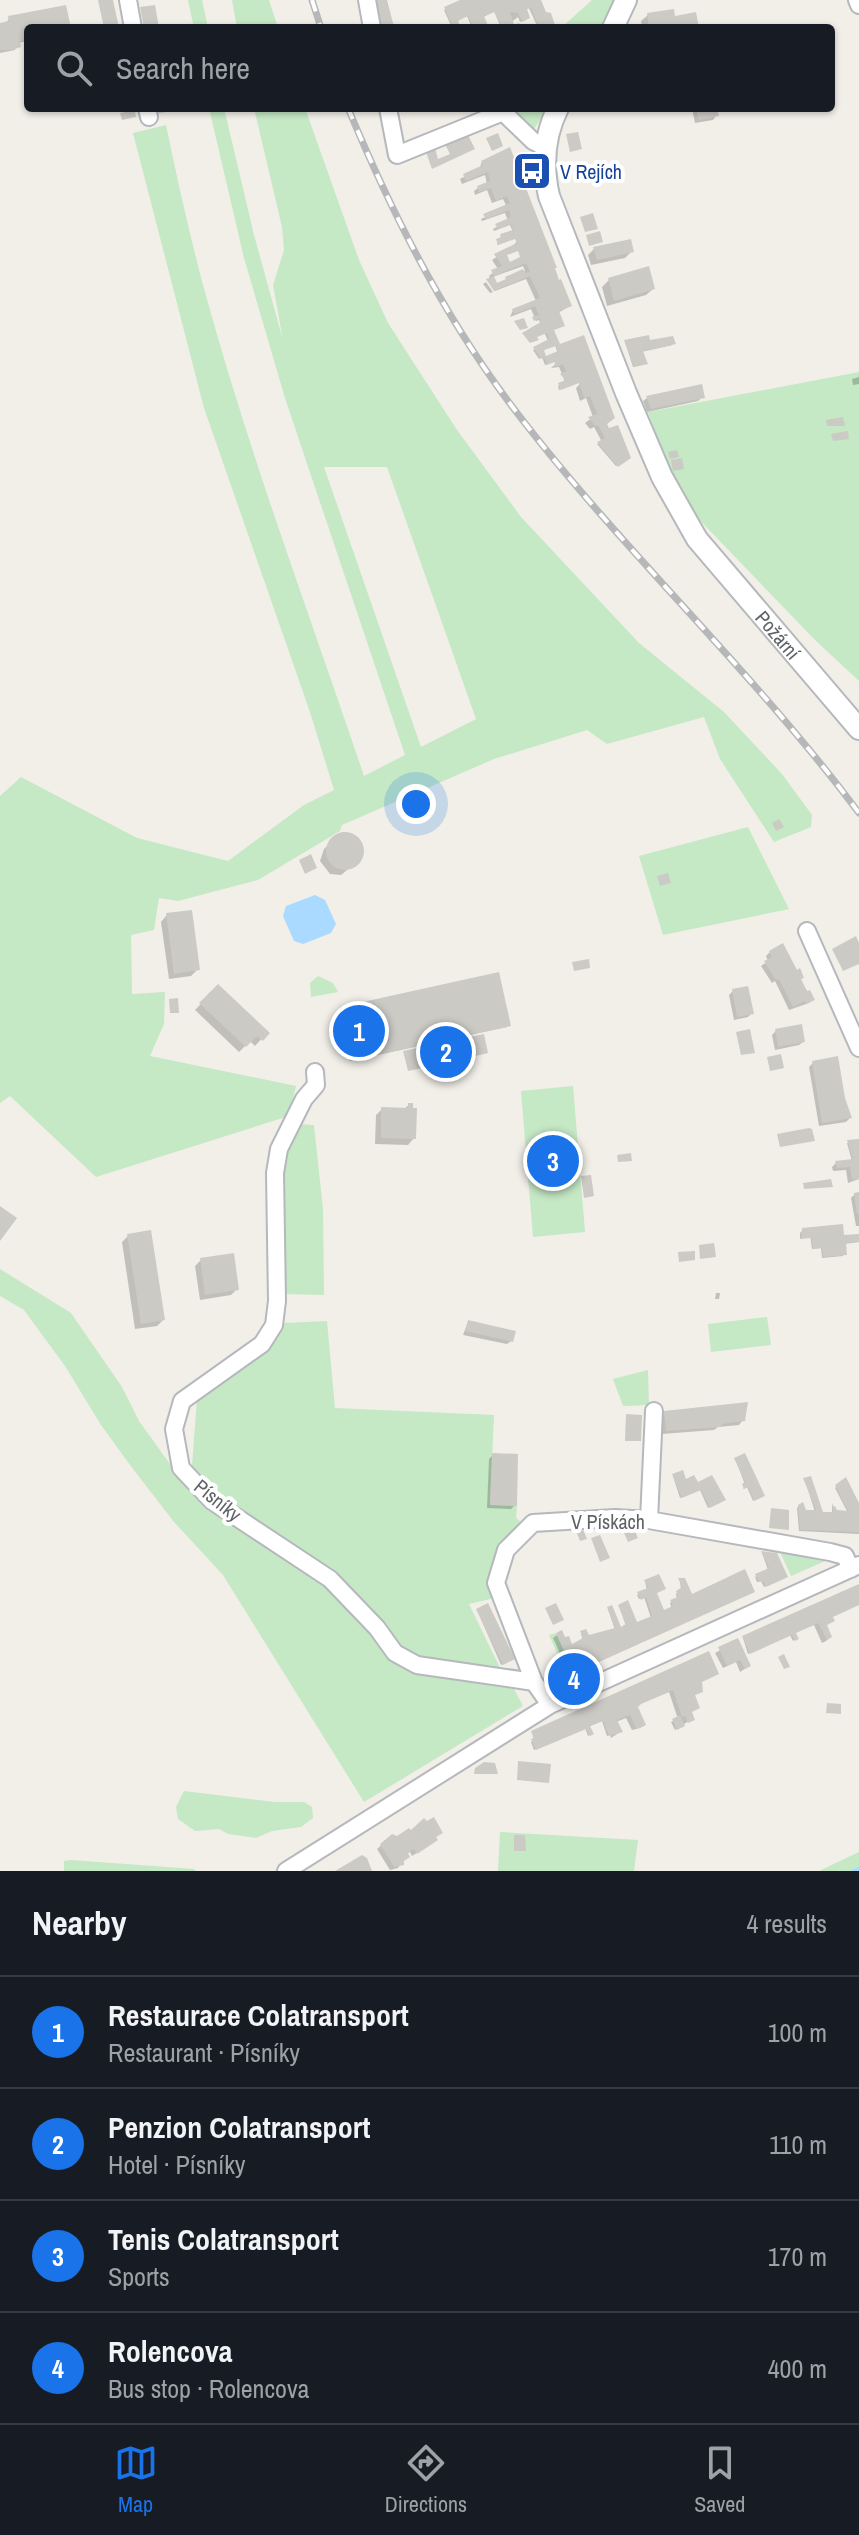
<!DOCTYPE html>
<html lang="en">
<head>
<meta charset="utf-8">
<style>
	body { margin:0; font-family:"Archivo Narrow",sans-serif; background:#242831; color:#f1f3f6 }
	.you { position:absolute; left:416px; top:804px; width:28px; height:28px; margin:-20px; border:6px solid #fff; border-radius:50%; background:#1a73e8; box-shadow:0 0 0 12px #1a73e833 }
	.badge { display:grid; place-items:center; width:52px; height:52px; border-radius:50%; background:#1a73e8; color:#fff; font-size:26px; font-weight:700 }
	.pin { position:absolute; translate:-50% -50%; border:4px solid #fff; box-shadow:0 2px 8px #0006 }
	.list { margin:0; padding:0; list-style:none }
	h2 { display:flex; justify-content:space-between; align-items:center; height:104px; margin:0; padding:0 32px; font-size:34px }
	h2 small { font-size:26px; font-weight:400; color:#9ea1a6 }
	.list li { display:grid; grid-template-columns:52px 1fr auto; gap:24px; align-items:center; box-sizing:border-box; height:112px; padding:0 32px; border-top:2px solid #363941 }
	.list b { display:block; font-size:30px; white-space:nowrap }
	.list p { margin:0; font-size:26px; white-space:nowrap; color:#9ea1a6 }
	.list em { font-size:26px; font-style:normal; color:#9ea1a6 }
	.icon { flex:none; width:44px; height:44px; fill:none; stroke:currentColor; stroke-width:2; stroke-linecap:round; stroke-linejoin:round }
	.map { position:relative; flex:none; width:859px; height:1871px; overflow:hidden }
	.search { position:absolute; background:#171b24; box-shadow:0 2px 6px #0004; left:24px; right:24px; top:24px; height:88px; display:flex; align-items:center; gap:20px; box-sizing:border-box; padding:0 28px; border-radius:8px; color:#9ea1a6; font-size:30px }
	.sheet { height:552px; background:#171b24 }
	nav { display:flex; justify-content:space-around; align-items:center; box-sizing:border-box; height:112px; border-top:2px solid #363941; background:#171b24; font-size:22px; color:#9ea1a6 }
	nav a { display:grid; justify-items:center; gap:4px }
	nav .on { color:#1a73e8 }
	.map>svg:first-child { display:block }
	.green { fill:#c5e8c5; fill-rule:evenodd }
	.water { fill:#aadaff }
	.shadow { fill:#0003; fill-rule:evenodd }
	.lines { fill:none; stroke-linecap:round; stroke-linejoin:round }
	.stream { stroke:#aadaff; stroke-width:4 }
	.building { fill:#cccac5; fill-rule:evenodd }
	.minor-casing { stroke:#b5b8bc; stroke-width:20 }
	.tertiary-casing { stroke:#b5b8bc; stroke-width:24 }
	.minor { stroke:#fff; stroke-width:16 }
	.tertiary { stroke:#fff; stroke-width:20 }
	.rail-casing { stroke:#b6b7b8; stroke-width:7 }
	.rail { stroke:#fff; stroke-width:4; stroke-dasharray:12; stroke-linecap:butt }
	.labels { text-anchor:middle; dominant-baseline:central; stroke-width:8; stroke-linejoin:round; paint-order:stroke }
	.transit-label { font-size:20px; fill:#164399; stroke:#fff; text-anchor:start }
	.street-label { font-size:20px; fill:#5f6368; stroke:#fff }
</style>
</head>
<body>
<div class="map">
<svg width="859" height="1871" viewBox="0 0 859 1871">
	<rect width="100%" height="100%" fill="#f1efe8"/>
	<path class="green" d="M188 0H202L208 28H194Z
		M232 0H269L278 28H237Z
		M592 0H620L604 28H561Z
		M209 108H224L254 235 283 340 273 285 284 250 282 227 254 108H305L359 260 388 323 457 430 521 517 639 643 724 712 782 774 812 815 811 827 774 842 720 759 704 717 607 744 587 730 494 759 342 825 340 831 258 880 178 901 159 898 154 930 131 935 132 994 165 992 164 1024 150 1056 296 1086 289 1116 96 1177 10 1096 0 1103V796L21 777 137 838 228 861 304 805 334 790 310 712 204 408 133 133 166 125C177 178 189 232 203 285 248 451 309 613 364 776L405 755 285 398 244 258ZM324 467H387L476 719 421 747Z
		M509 108H549L533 130Z
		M859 372V681L815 640 690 510 673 482 648 412Z
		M748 827 789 909 663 935 639 856Z
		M318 976 333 983 338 992 311 997 310 983Z
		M573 1086 585 1232 533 1237 521 1091Z
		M297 1124 314 1125 323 1209 324 1295 282 1294 281 1176 285 1144Z
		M0 1269 71 1313 122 1387 139 1421 175 1471 208 1507 329 1589 371 1632 388 1658 416 1673 514 1689 523 1706 364 1802 223 1575 174 1522 130 1465 101 1425 65 1366 24 1310 0 1296Z
		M767 1317 771 1345 711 1352 708 1324Z
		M327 1321 335 1408 494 1415 490 1505 517 1506 516 1518 520 1521C504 1555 484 1554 495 1598L469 1604 502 1672 421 1659 402 1649 233 1506 192 1466 197 1399 267 1350 283 1323Z
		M648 1370 649 1405 623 1406 613 1379Z
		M780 1552 828 1558 830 1559 791 1576Z
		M556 1633 574 1673 567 1675 549 1635Z
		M184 1791 275 1802H304L312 1807 313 1818 301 1827 272 1831 256 1838 228 1834 219 1829 195 1831 178 1819 176 1807Z
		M500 1832 638 1840 634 1871H498Z
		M859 1852V1871H821V1870Z
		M71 1860 194 1869 196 1871H64V1861Z"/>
	<path class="water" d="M315 895 325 900 336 924 331 933 303 944 294 941 283 916 286 906Z"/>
	<path class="shadow" d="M465 0H539L549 28H538L529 8H525L527 19 520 22 518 17 510 23 513 28H501L494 11 482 18 487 28H472L467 16 456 21 459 28H452L444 10Z
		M648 15 673 18 696 28H642L641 21Z
		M9 18 69 28H28V41L18 43 15 50 0 53V25L6 24Z
		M692 108H715L716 116 713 120 695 123Z
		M509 150 553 269 570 306 558 313 552 330 559 346 582 338 605 424 627 459 616 466 597 444 602 442 594 427 590 429 585 423 593 417 586 398 580 401 576 388 584 380 559 390 558 386 565 382 562 374 559 367 551 368 560 360 545 365 542 357 539 359 533 350 548 341 539 320 536 321 531 309 510 317 513 310 536 301 526 279 495 291 489 276 498 269 492 260 513 246 521 236 497 245 501 236 513 232 510 225 494 231 493 229 508 221 505 213 482 221 481 219 507 207 503 199 492 203 487 190 475 195 474 191 478 188 487 184 485 175 462 184 460 179 479 169 482 162ZM519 249 523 258 509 265 505 254ZM523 266 525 271 496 286 493 277ZM555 345 558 354 545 358 541 351Z
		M594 249 632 251 625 258 591 265 588 255Z
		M609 280 653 289 646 295 607 306 602 287Z
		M486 282 493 292 490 293 483 284Z
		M625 342 649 343 673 345 641 352 644 364 633 367Z
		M859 377V384L853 385 852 379Z
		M702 397 698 401 647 412 643 401 647 398Z
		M347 835 357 838 361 848 359 860 341 875 330 874 320 861 324 849 331 842Z
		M167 915 197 970 191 976 169 979 161 922Z
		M770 952 799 980 813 999 809 1003 789 1010 775 981 772 983 761 966 768 961 766 956Z
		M218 986 267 1033 255 1046 250 1041 239 1052 195 1010Z
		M733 991 752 1013 748 1017 734 1020 729 995Z
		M341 1009 507 1027 350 1061Z
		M776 1031 803 1042 799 1045 775 1050 772 1035Z
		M813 1063 843 1098 850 1118 846 1122 819 1126 809 1067Z
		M409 1105 414 1138 408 1145 375 1144 376 1115 382 1109H404Z
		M859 1141V1179L848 1183 846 1170 833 1171 832 1167 836 1163 852 1161 847 1143Z
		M855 1194H859V1226H856L851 1198Z
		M803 1230 843 1237 859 1236V1242L844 1244 843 1256 822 1258 821 1248 812 1249 810 1235 800 1239V1233Z
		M128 1236 163 1320 157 1326 135 1329 122 1242Z
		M201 1260 237 1289 231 1295 200 1300 195 1266Z
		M716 1293H720L719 1299H715Z
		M468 1322 511 1341 507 1344 463 1335Z
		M665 1413 743 1420 739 1425 718 1427 714 1430 662 1434 661 1417Z
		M493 1455 515 1505 511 1509 487 1508 489 1459Z
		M736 1460 761 1497 753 1501 747 1487 743 1489 745 1485Z
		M673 1476 697 1485 722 1501 708 1508 700 1490 680 1498Z
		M805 1480 822 1514H832V1503L835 1512 848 1513 835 1488 841 1482 859 1508V1534L799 1531 797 1508 799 1506 805 1512H815Z
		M762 1553 775 1555 784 1578 764 1587 761 1581 757 1582 755 1577 768 1570Z
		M645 1582 655 1593 663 1612 672 1609 670 1603 677 1599 676 1594 681 1589 680 1582 690 1597 752 1592 570 1675 553 1638 557 1635 572 1646 583 1641 581 1633 588 1638 615 1630 608 1609 620 1629 626 1626 619 1606 636 1624 651 1618 644 1597 639 1599 637 1595 647 1590Z
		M859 1586V1604L830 1617 832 1621 825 1626 830 1637 826 1641 822 1643 814 1625 794 1633 796 1639 793 1641 790 1635 748 1654 743 1638Z
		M477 1610 512 1660 501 1665Z
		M737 1641 749 1666 740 1672 736 1662 723 1668 715 1653Z
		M697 1682 689 1713 692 1719 675 1730 671 1722 678 1719 669 1692 635 1706 644 1725 640 1728 632 1730 626 1718 616 1722 620 1732 611 1738 610 1735 607 1736 602 1721 588 1727 592 1734 588 1736 585 1728 534 1750 531 1742 534 1740 532 1732Z
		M392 1836 435 1838 432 1843 412 1856 410 1852 406 1854 398 1868 390 1870 377 1849Z"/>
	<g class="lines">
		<path class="stream" d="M854 1871 859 1869"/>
	</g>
	<path class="building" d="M98 0H113L119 28H104Z
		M376 0H387L394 27 376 28 370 2Z
		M460 0H541L546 12 551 13 555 25 552 28H539L531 8 527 9 530 18 522 22 518 13 510 12 514 25 519 23 521 28H502L495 12 484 16 489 28H474L468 16 458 21 461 28H453L444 7Z
		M66 5 71 28H28V39L20 41 21 47 12 50H0V23L9 21 8 16Z
		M155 5 159 28H144L140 7Z
		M674 9 675 16 696 12 699 28H649L647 13Z
		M159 108H178V110L159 113Z
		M696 108H717L719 116 699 120Z
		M135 110 136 117 122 120 120 113Z
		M578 132 582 149 570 152 566 134Z
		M467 133 475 149 432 169 426 152 435 148 438 159 450 154 445 144Z
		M498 133 503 146 492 151 486 138Z
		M510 147 557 268H555L559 280 561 279 572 306 559 311 565 326 554 330 560 344 584 335 615 418 607 424 609 428 618 425 631 458 618 467 597 442 605 438 598 425 595 426 588 417 597 414 590 396 584 398 579 383 561 390 558 383 566 380 560 374 566 371 563 364 556 367 554 362 547 365 544 357 541 359 533 347 549 339 547 333 537 337 539 340 530 343 522 333 541 322 540 318 534 321 532 317 539 315 535 306 514 314 512 309 540 298 530 276 494 291 486 279 494 276 497 283 506 279 505 277 523 269 525 273 530 272 526 263 494 276 491 270 502 266 494 254 517 243 515 239 498 245 496 239 501 237 500 234 513 230 511 224 498 229 495 224 511 217 509 210 486 219 483 214 510 203 507 196 496 201 491 188 479 192 477 186 490 181 488 172 466 181 463 174 483 165 481 161ZM518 251 520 257 510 262 507 255ZM556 346 558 351 546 356 544 350Z
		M593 213 598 229 585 232 580 217Z
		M600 231 603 242 589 246 586 235Z
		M631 239 634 252 597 260 593 247Z
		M649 266 655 289 614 301 608 278Z
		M524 318 528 328 520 330 514 321Z
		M649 335 650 340 673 336 676 344 643 351 648 364 634 367 624 340Z
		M702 384 705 398 651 409 646 396Z
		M843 417 845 426H827L826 420Z
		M848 431 849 439 833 441 831 434Z
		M677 450 679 457 670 459 668 452Z
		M682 458 684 469 673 471 671 460Z
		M779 819 784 827 776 831 772 823Z
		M326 851a19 19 0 1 1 38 0a19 19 0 1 1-38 0Z
		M311 854 317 868 305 874 299 860Z
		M668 873 671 883 660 886 657 876Z
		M192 910 200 970 174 974 166 913Z
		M856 936 859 943V964L843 971 832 949Z
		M783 943 797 970 800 968 804 978 801 979 807 991 810 990 815 1000 806 1004 805 1001 793 1007 779 979 776 980 764 961 772 957 769 951Z
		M589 959 590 968 574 971 572 962Z
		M499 972 511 1026 352 1060 340 1007Z
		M218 984 270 1033 263 1041 257 1036 246 1047 199 1003Z
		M748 986 754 1014 737 1017 732 989Z
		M178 998 179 1013H170L169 999Z
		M802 1024 805 1042 778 1047 775 1029Z
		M750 1029 755 1053 741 1055 736 1032Z
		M484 1034 488 1053 437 1065 438 1069 433 1070 432 1066 408 1071 403 1051Z
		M781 1054 784 1068 770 1071 767 1057Z
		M838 1056 845 1098 852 1118 822 1123 812 1061Z
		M408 1103H413V1108H417L416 1139 381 1138V1107L408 1108Z
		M809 1128 812 1129 815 1141 780 1147 777 1134Z
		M859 1139V1179L852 1180 850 1167 837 1168 835 1161 853 1159 847 1140Z
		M631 1153 632 1161 618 1162 617 1155Z
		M591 1175 594 1196 584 1198 581 1176Z
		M831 1179 833 1187 804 1189 803 1183Z
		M859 1192V1214H857L854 1193Z
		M0 1206 17 1218 0 1241Z
		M843 1224 844 1235 859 1234V1242L846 1243 847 1255 823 1257 822 1248 813 1249 811 1235 810 1238 801 1239 802 1228Z
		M151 1230 165 1320 141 1324 127 1234Z
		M714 1243 716 1257 700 1259 699 1245Z
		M695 1251V1260L679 1262 678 1252Z
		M234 1253 239 1290 205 1295 200 1258Z
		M468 1320 516 1331 513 1342 465 1331Z
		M748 1402 745 1421 722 1424 720 1427 666 1431 664 1411Z
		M626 1414 642 1415 641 1441H625Z
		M492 1453 518 1454 517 1506 490 1505Z
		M745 1453 765 1496 754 1501 748 1487 744 1489 742 1484 745 1482 734 1458Z
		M683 1470 686 1479 694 1475 698 1482 712 1475 726 1500 710 1508 701 1490 682 1498 672 1474Z
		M811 1476 823 1512H833L832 1507 835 1506 837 1510 848 1511 835 1485 846 1477 859 1503V1532L800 1530 798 1505 803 1502 806 1510H816L803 1478Z
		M771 1508 789 1510V1530L769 1528Z
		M632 1524 638 1538 628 1542 622 1528Z
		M582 1527 587 1539 580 1541 575 1528Z
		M600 1535 610 1558 600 1562 591 1538Z
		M761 1551 777 1553 788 1577 766 1587 763 1581 759 1582 755 1574 769 1568Z
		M745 1569 755 1592 574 1673 556 1633 562 1630 565 1637 569 1636 572 1644 583 1638 580 1631 586 1629 589 1635 615 1628 607 1607 612 1605 621 1627 626 1624 618 1605 628 1600 637 1622 652 1616 646 1597 641 1600 637 1592 648 1588 644 1580 659 1574 666 1589 657 1593 664 1610 673 1606 670 1600 678 1597 676 1591 682 1587 678 1578H685L692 1594Z
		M859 1584V1605L833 1617 835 1621 827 1625 832 1637 827 1640 818 1623 796 1633 799 1639 795 1641 792 1635 750 1654 742 1636Z
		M488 1603 515 1659 503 1665 476 1609Z
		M556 1603 564 1620 553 1625 545 1608Z
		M738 1638 751 1666 745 1669 740 1660 727 1666 718 1647Z
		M709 1651 719 1674 702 1682 703 1692 695 1695 700 1708 692 1712 695 1720 688 1723 685 1716 682 1717 673 1690 641 1704 638 1707 646 1725 640 1728H636L630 1715 617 1720 623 1732 609 1736 603 1721 590 1726 594 1734 590 1736 586 1729 536 1750 531 1739 534 1738 531 1731Z
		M784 1654 790 1667 784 1669 778 1657Z
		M827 1703 841 1704V1714L826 1713Z
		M680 1715 685 1726 677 1730 672 1719Z
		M518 1761 551 1764 549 1783 517 1780Z
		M484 1762 495 1763 498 1774H474L475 1768Z
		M434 1817 443 1833 436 1837 438 1840 417 1854 414 1849 408 1853 410 1857 404 1861V1865L394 1867 380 1844 392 1834 397 1836 409 1828 411 1830 424 1818 427 1821Z
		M514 1835H525L526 1851H514Z
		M362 1855 367 1858 372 1871H335Z"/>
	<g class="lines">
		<g class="minor-casing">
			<path id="minor" d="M128 0 133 28
				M367 0 372 28
				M857 0 859 5
				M147 108 149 117
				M388 108 397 155 503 112 533 141 545 147
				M807 931 859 1048
				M315 1072 316 1085 304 1099 279 1149 275 1173 277 1301 274 1325 262 1344 182 1401 174 1429 181 1468 212 1501 330 1579 377 1628 395 1653 417 1665 534 1682 550 1705
				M649 1520 654 1411
				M534 1682 496 1583 506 1550 533 1523 615 1518 649 1520 830 1552 845 1556 851 1569
				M286 1871 550 1705 859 1565"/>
		</g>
		<g class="tertiary-casing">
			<g id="tertiary">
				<path d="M613 28 626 0"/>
				<path id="s1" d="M558 108C544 136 542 165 549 196L626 393 662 477 697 539 859 729"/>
			</g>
		</g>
		<use href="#minor" class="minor"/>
		<use href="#tertiary" class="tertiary"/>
		<g class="rail-casing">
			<path id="rail" d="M312 0 321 28
				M348 108C391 211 441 311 508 401 616 545 751 668 859 813"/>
		</g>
		<use href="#rail" class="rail"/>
	</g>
	<defs>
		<g id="bus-square" transform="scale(2)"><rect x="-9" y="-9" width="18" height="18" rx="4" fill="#1a4fb4" stroke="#fff"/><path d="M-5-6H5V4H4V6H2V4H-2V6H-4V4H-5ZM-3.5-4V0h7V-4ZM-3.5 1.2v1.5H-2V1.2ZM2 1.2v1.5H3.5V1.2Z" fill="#fff"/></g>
	</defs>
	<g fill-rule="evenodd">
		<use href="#bus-square" x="532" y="171"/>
	</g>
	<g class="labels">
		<g class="transit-label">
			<text x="560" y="171">V Rejích</text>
		</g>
		<g class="street-label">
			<text stroke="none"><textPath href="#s1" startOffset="590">Požární</textPath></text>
			<text transform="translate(218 1500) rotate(39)">Písníky</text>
			<text x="608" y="1521">V Pískách</text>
		</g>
	</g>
</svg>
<div class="you"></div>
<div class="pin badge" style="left:359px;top:1031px">1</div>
<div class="pin badge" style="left:446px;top:1052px">2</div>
<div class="pin badge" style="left:553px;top:1161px">3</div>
<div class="pin badge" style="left:574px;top:1679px">4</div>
<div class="search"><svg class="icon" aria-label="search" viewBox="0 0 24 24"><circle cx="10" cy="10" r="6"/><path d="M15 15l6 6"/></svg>Search here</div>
</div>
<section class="sheet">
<h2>Nearby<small>4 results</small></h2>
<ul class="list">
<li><span class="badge">1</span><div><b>Restaurace Colatransport</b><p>Restaurant · Písníky</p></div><em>100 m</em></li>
<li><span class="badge">2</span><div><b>Penzion Colatransport</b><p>Hotel · Písníky</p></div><em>110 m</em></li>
<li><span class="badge">3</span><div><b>Tenis Colatransport</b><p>Sports</p></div><em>170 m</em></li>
<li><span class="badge">4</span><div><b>Rolencova</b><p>Bus stop · Rolencova</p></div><em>400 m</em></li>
</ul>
</section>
<nav>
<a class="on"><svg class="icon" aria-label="map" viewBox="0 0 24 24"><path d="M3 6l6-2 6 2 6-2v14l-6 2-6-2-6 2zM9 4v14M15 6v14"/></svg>Map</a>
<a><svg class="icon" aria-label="directions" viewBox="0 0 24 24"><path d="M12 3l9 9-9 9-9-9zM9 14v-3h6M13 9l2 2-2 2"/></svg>Directions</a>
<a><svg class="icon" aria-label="saved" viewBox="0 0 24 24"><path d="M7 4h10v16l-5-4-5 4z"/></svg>Saved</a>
</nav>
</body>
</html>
